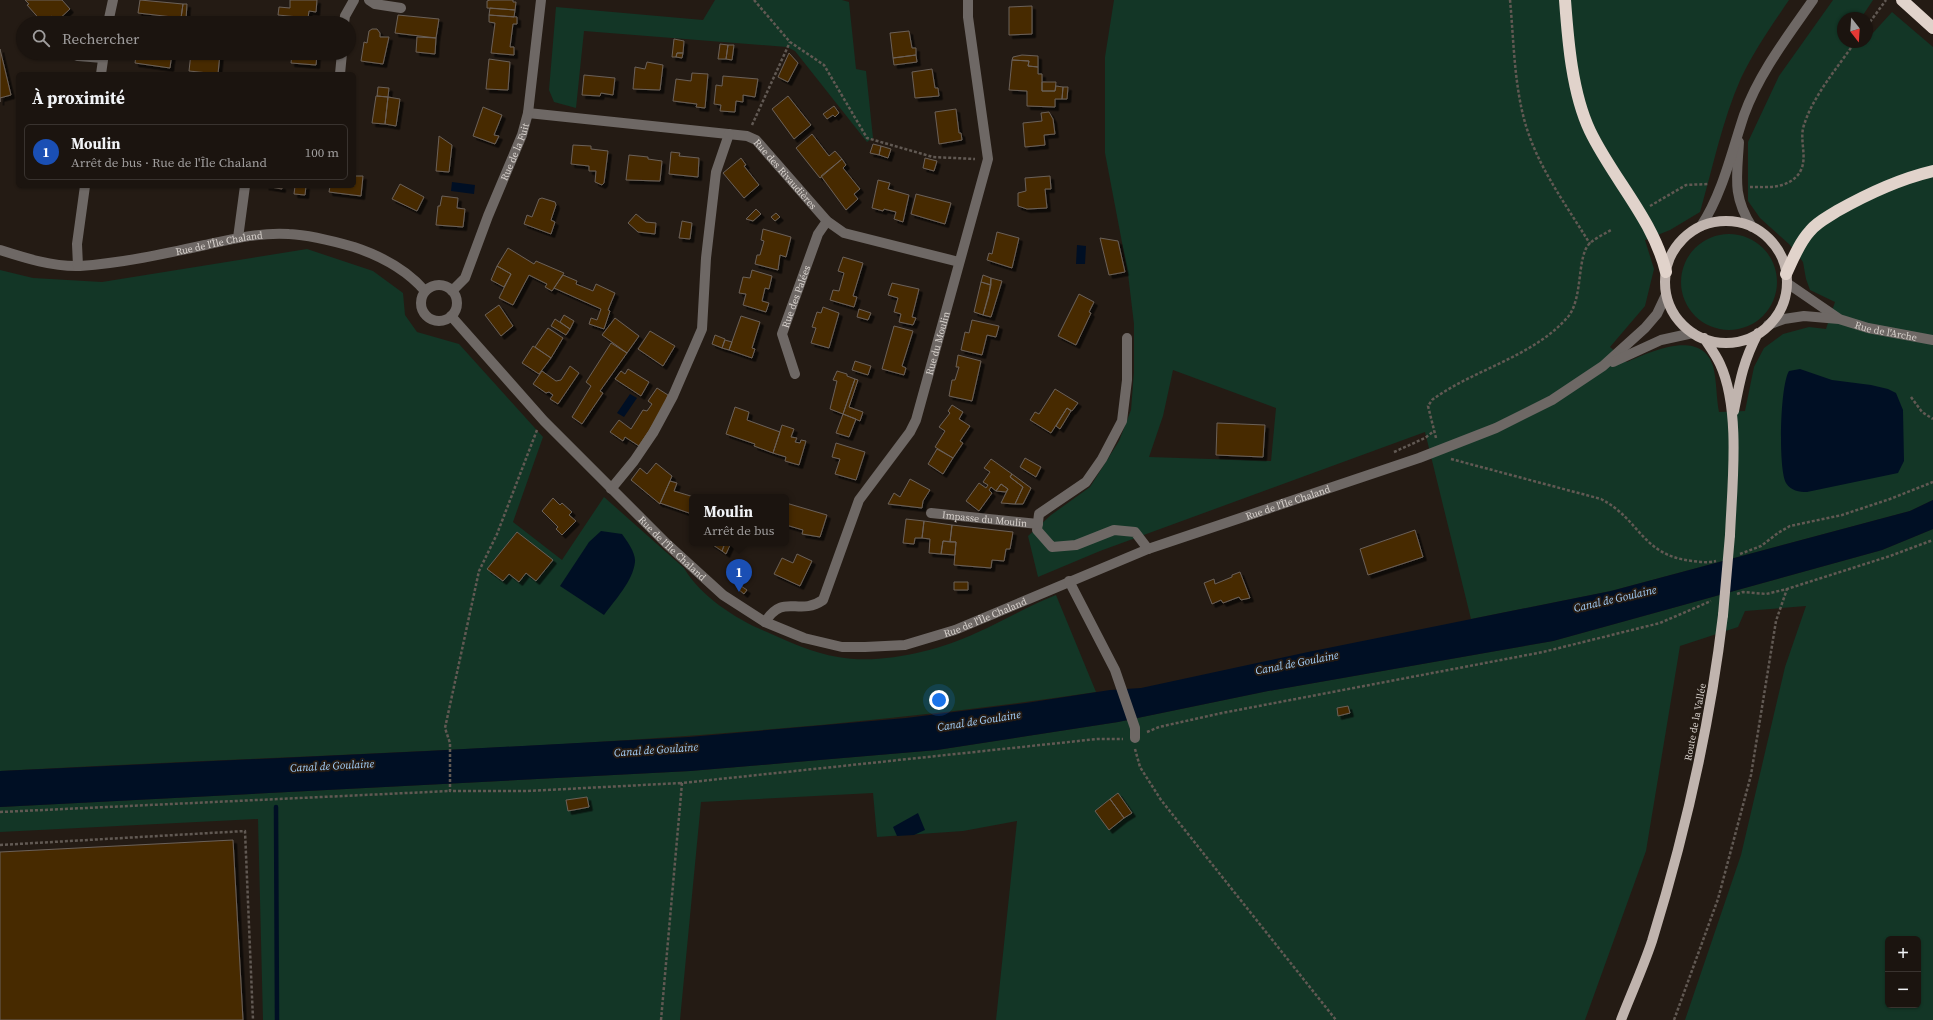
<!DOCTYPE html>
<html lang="fr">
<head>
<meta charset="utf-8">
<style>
	body { margin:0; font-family:"Source Serif 4",serif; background:#28211d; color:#f1f3f6 }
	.controls { position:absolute; right:12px; bottom:12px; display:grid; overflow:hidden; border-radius:6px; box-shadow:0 1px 3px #0004 }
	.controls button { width:36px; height:36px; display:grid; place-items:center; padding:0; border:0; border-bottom:1px solid #39332f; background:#1b140f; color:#f1f3f6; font:20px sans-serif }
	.compass { position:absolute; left:1837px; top:12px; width:36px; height:36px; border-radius:50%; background:#1b140f; box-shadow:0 1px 3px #0004; rotate:163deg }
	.you { position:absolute; left:939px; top:700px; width:14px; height:14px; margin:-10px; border:3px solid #fff; border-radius:50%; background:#1a73e8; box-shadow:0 0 0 6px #1a73e833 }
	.badge { display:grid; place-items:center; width:26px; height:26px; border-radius:50%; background:#41d4a1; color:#fff; font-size:13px; font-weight:700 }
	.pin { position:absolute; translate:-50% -33px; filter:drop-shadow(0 1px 2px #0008) }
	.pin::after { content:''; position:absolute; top:21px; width:14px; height:12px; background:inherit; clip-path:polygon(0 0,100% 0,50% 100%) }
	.popup { position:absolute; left:689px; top:494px; width:100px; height:52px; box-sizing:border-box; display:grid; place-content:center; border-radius:6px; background:#1b140f; filter:drop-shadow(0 1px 3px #0005); font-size:13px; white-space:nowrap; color:#a09e9e }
	.popup b { font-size:15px; color:#f1f3f6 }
	.popup::after { content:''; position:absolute; left:50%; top:100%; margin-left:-8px; border:8px solid transparent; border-top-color:#1b140f }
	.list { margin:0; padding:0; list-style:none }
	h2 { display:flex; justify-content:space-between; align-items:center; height:52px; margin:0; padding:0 16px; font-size:17px }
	h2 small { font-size:13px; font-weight:400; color:#a09e9e }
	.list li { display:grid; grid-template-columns:26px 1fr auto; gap:12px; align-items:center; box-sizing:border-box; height:56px; margin:0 8px 8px; padding:0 8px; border:1px solid #39332f; border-radius:6px }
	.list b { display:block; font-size:15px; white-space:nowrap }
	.list p { margin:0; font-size:13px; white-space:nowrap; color:#a09e9e }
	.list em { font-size:13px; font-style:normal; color:#a09e9e }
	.icon { flex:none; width:22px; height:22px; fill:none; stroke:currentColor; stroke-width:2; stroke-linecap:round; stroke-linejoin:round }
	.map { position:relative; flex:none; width:1933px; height:1020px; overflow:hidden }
	.search { position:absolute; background:#1b140f; box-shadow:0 1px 3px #0004; left:16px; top:16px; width:340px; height:44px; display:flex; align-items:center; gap:10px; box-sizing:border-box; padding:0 14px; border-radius:22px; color:#a09e9e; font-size:15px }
	.panel { position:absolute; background:#1b140f; box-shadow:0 1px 3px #0004; left:16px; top:72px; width:340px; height:116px; border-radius:6px }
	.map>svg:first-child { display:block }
	.green { fill:#133626; fill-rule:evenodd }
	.water { fill:#000f24 }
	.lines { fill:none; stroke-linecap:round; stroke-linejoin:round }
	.stream { stroke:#000f24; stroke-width:4.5 }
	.building { fill:#472905; stroke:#6b6158; filter:url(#shadow) }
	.path { stroke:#615953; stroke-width:2.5; stroke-dasharray:3 2; stroke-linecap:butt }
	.minor { stroke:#6e6865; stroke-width:10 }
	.major { stroke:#c0b4ae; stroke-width:10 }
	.highway { stroke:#e1d3cb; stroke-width:12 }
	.major-bridge { stroke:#c0b4ae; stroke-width:10 }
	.labels { text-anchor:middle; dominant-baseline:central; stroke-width:4; stroke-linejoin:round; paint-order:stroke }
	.street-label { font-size:10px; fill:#d8d2cd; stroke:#241b14 }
	.water-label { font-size:11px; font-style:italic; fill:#a5d1fc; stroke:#241b14 }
</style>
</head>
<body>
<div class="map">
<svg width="1933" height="1020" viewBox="0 0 1933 1020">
	<defs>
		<filter id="shadow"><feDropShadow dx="3.5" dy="3.5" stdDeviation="0" flood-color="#0009"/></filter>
	</defs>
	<rect width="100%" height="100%" fill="#241b14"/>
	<path class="green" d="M715 0H842L849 2 856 69 866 71 873 138 867 142 795 51 787 47 584 31 576 108 554 102 549 90 556 7 703 20Z
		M1114 0H1789C1772 25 1754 51 1741 78 1722 121 1713 167 1700 212L1670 230 1645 240 1654 269 1645 306 1610 347 1627 362C1650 352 1701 328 1713 366 1717 381 1716 397 1719 412L1745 411 1754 367 1764 348 1783 334 1809 327 1826 329 1835 302 1810 290 1806 279 1803 262 1789 244 1760 218 1748 201V142L1779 76 1833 0H1873L1861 18H1843V42H1867V31L1872 34 1892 12 1933 47V500L1910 511 1611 591 1471 619 1425 432 1100 551 1038 577 1028 536 1051 515 1090 487 1119 441 1131 410 1134 372V324L1128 274 1105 153V57ZM1173 370 1276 408 1271 461 1149 457 1163 416Z
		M1681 282a48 48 0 1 1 96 0a48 48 0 1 1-96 0Z
		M307 249 373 271 403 293 405 315 417 332 459 344 543 437 513 522 562 560 604 497 684 568C700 596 737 620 767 632 789 642 813 653 838 657 880 665 938 651 976 633 1003 621 1028 606 1056 595L1096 692C733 747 366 751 0 771V270L33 278 102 282Z
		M1933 529V1020H1685L1741 855 1785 667 1806 606 1745 611 1738 627 1680 646 1646 851 1585 1020H996L1017 821 963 831 877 837 873 793 701 802 680 1020H263L258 819 0 832V807L690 771 937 750 1118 722 1268 691 1553 641 1882 550ZM1888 939H1918V1005H1888Z"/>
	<path class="water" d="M452 182 475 185 474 194 451 191Z
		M1077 245 1086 246 1085 264H1076Z
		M1800 369 1832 380 1871 385 1888 389 1896 393 1903 410 1904 461 1898 473 1807 492C1799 492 1791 491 1786 483 1778 469 1780 385 1789 371Z
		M630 394 637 398 624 417 617 413Z
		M1933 500V529L1882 550 1553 641 1268 691 1118 722 937 750 690 771 0 807V771L428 751 689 737 906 718 1026 703 1110 690 1141 688 1308 652 1611 591 1910 511Z
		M601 531 622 534C627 541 636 553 635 562 633 581 615 600 604 615L560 586 589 542Z
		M918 813 925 830 914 835 897 836 893 827Z"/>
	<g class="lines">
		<path class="stream" d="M276 807 277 1020"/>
	</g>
	<path class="building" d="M25 0H62L70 9 57 21 52 16 43 23 27 5 29 4Z
		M140 0 183 4 181 18 138 13Z
		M290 0H317L316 12 309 11 308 18 278 15 279 7 290 8Z
		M490 0H513V2H516L515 10 487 8V1Z
		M183 4H187L186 19 181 18Z
		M1032 6V34L1009 35V7Z
		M490 8 515 10 514 17 489 15Z
		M398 15 439 19 436 38 395 33Z
		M489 15 517 17V24H513L510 47H514V55L491 53 495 23 489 22Z
		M372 29H377L380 33V37H389L383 64 361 61 364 42 367 43 369 31Z
		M909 31 912 48H916V55L893 58 890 33Z
		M417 37 436 38 435 54 416 52Z
		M674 39 684 41 683 53H677L676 57H672Z
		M720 44 728 45 726 59H718Z
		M728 45H734L732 60 726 59Z
		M0 49 11 95 0 98V102Z
		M139 53H172L170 68 135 63 136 56H138Z
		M191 53H220L218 74 189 71Z
		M288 53H315L317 55 316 65 291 63 292 54Z
		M677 53H683L682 58 676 57Z
		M789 53 798 63 788 82 778 77Z
		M916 55 917 62 894 65 893 58Z
		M1022 55 1038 56V67L1028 66 1029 61 1012 60 1013 57Z
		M489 59 510 62 508 90 486 89Z
		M1012 60 1029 61 1028 66 1038 67V74H1042V91H1055L1056 86 1063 87 1062 99H1055V107L1027 106V91L1009 90Z
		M647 62 663 65 660 90 633 89 635 67 645 69Z
		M932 69 935 88H938L939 96 915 98 912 72Z
		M692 73 708 74 705 108 696 107 697 104 673 101 676 79 691 81Z
		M584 75 615 78 613 95 601 93 600 96 582 95Z
		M723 76 758 79 755 97 743 95V102L736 101 735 112 720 111 721 105 714 104 716 85 722 86Z
		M1042 82H1056L1055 91H1042Z
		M378 87 389 88 388 97 377 96Z
		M1063 87H1068L1067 99H1062Z
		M376 96 388 97 385 124 372 123Z
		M788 96 811 125 794 139 772 109Z
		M388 97 400 99 396 126 385 124Z
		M834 106 839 113 835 117 833 115 827 119 823 114Z
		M483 107 502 115 494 135 499 136 495 144 473 136Z
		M956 109 959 133H961L962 140 939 144 935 112Z
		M1049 112 1053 119 1055 134 1044 135 1045 145 1025 147 1023 123 1042 121 1041 113Z
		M812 134 829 156 835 151 842 159 820 178 796 148Z
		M439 136 452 145 449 172 436 171Z
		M873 144 881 146 879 155 870 153Z
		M573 145 591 146V149L608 151 604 183 602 185 595 182 596 171H589V166L571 164Z
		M881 146 891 149 888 158 879 155Z
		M671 152 680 153 679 156 699 158 698 177 669 174Z
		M629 155 648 157V159L662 161 660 181 626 180Z
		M741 158 746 165 744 166 759 185 744 198 723 173Z
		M925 158 937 161 934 171 923 168Z
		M842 159 846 165 843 168 860 189 854 194 858 199 846 210 821 176Z
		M354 176H363L361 196 329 192 330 186H354Z
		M1050 176 1051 189H1045L1047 208 1027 209 1018 206V193L1026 191 1025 178Z
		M878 180 890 183 888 189 909 195 903 222 894 219 896 212 884 209 883 211 872 208Z
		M400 184 424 197 417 211 392 199Z
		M265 186H282V189Z
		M295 186H306L305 195 294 194Z
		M916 194 951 203 945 224 911 214Z
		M442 196 458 198 457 208 465 209 463 227 436 225 438 206H440Z
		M542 198 555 202 556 205 551 220 555 222 551 234 524 224 527 215 532 217 539 199Z
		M756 209 761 214 753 221 746 219Z
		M776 213 780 217 775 221 771 217Z
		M636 214 646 222 656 223 655 234 638 232 628 223Z
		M682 221 692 223 690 239 679 238Z
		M763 229 791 237 786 257 780 255 778 270 755 264 757 255H760L764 241 761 240Z
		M997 232 1019 238 1012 268 987 260 989 253 992 254Z
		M1100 238 1118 241 1125 272 1109 275Z
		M508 248 534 264 536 261 564 273 552 291 545 287 547 284 529 275 513 305 499 298 511 274 497 266Z
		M843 257 863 263 853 296 857 297 854 307 830 300 833 290 839 291 844 273 838 271Z
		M497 266 511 274 504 287 491 280Z
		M752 270 772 276 769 289 765 288 762 301 769 303 766 312 743 305 746 294 739 293 743 277 750 278Z
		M563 275 577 281 576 284 593 291 596 284 615 293 608 310 610 311 604 329 589 324 591 318 597 320 601 309 554 288Z
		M983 275 991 278V285L981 282Z
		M991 278 1002 281 991 317 983 315 989 295Z
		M981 282 991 285 983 315 974 312Z
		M892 283 919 289 912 317 916 318 913 325 899 322 901 314 894 312 898 298 888 295Z
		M1079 294 1094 302 1089 312 1091 313 1076 345 1058 336Z
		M499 305 513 326 501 336 485 315Z
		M823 307 839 313 829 348 811 343 816 328 812 327 817 312 821 313Z
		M859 309 871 313 868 320 857 317Z
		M564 315 574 321 570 329 560 322Z
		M741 316 760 322 752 348 755 349 752 358 729 350Z
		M615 318 639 336 627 353 602 335Z
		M555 319 570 329 566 335 551 326Z
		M972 320 999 326 996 337 987 335 982 355 961 350 965 332 969 333Z
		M894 326 913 331 902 366 906 368 904 375 882 369Z
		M548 328 563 338 551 358 535 347Z
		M650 331 675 346 663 366 638 349Z
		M715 335 725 339 722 348 712 344Z
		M725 340 732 342 729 350 722 348Z
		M611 343 627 353 600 391 603 393 582 424 572 417 591 386 586 382Z
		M533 346 551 358 539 374 522 363Z
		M958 355 981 361 972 401 949 396 952 380H955L959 367H956Z
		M855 361 871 366 868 375 852 370Z
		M570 366 579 373 558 404 550 399 553 395 549 392 546 393 533 384 542 371 556 381 561 380Z
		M628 369 649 382 641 396 615 379 621 371 625 374Z
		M837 371 847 374V376L855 379 843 414 830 409 837 381 833 380Z
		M855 379 858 380 849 407 863 412 860 421 843 414Z
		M657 388 668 395 663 409 639 446 625 437 623 441 610 432 619 420 631 429 643 410 647 411 652 404 648 401Z
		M1055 389 1078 403 1072 411 1067 408 1051 433 1030 420 1035 412 1039 414Z
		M952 405 963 412 959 419 970 426 960 441 963 443 953 458 935 447 945 431 939 427 950 413 948 411Z
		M735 407 749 412 747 420 780 432 773 453 754 446 755 444 726 434Z
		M1067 408 1071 411 1060 429 1056 426Z
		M843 414 856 419 849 437 836 433Z
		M1217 423 1265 425 1263 457 1216 455Z
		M782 425 794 429 791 437 797 438 795 442 800 443 801 440 806 441 799 465 785 461 786 457 773 453Z
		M836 443 865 452 856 480 835 474 840 459 832 457Z
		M937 449 953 458 943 474 928 464Z
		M1025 458 1041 467 1036 477 1020 467Z
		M991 459 1012 474 1010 477 1023 487 1015 504 1001 503 1008 489 1001 484 996 491 991 487 989 490 992 493 979 511 966 501 979 483 986 488 988 485 983 482 990 472 984 468Z
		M656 463 672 476 660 504 631 480 640 468 647 474Z
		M1012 474 1031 488 1023 504H1015L1023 487 1010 477Z
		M910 479 930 490 923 501 922 508 888 504 894 493 900 497Z
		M670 481 677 483 674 491 694 497H692V514L660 503Z
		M1001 484 1008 489 1006 492 996 491Z
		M553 498 560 505 562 503 572 512 569 515 576 521 562 535 556 529 558 527 542 511Z
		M786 503 827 515 820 537 802 534 803 530 786 525Z
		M906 519 924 521 922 538H915L914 544 903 543Z
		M924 521 952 525 950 542 943 541 941 554 929 553 930 539 922 538Z
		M952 525 1013 532 1010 549H1006L1004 561 992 560 991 568 954 565 956 542H950Z
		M1415 530 1423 557 1368 575 1360 549Z
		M517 532 553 560 536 581 526 573 519 582 509 574 503 581 487 569Z
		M943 541 956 542 955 555 941 554Z
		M710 543H725L722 551Z
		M725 543H731L726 554 722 551Z
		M797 554 812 561 800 586 774 574 782 558 793 563Z
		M1240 572 1250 598 1241 600 1239 597 1223 603 1221 600 1212 604 1204 583 1214 579 1215 584 1232 577V575Z
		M954 582H968V590H954Z
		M741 586 747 590 744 594 738 589Z
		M1348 706 1350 713 1338 716 1337 708Z
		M1118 793 1132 813 1124 818 1110 799Z
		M587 797 589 807 568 811 566 800Z
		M1110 799 1124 818 1109 830 1095 811Z
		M233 840 243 1020H0V852Z"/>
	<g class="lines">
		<path class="path" d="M754 0 790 42 824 65 867 138 933 157 975 159
			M1510 0C1514 42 1514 86 1526 126 1539 169 1567 206 1590 244
			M1867 26 1886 0
			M752 125 790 42
			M1750 187C1766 187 1784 189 1796 177 1811 162 1798 142 1804 125 1813 96 1838 67 1855 42
			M1650 206 1686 185 1708 184
			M1911 397 1922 412 1933 419
			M537 430 497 534 479 571 445 728 450 743V791H527L682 783
			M1436 438 1428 406 1432 400C1474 369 1531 358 1567 318 1584 299 1576 256 1590 243 1596 238 1604 234 1611 230
			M1394 452 1425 438 1434 431
			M1451 459 1601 499C1641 520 1641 555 1692 561 1700 562 1708 563 1716 561
			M1740 554 1761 546 1778 533 1790 526 1842 515 1890 499 1933 482
			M1737 594 1743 592 1766 594 1787 589 1890 556 1933 540
			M1147 732 1159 727 1222 713 1543 652 1660 623 1711 601
			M1135 749 1140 767 1161 800 1336 1020
			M0 812 450 791
			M0 845 245 831 253 1020
			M661 1020 682 783 1097 739H1123
			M1674 1020 1718 899 1751 775 1776 621 1787 589"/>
		<g class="minor">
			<path d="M369 0 375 4 401 8"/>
			<path d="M108 23 113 0"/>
			<path d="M344 23 345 16 354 0"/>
			<path d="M70 53 78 56 103 58"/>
			<path d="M37 54 42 53"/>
			<path d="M101 74 104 53"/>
			<path d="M340 74 342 53"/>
			<path id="s1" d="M528 113 747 136 756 140 827 221 844 233 959 262"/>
			<path d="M1739 142C1737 177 1732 196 1752 227"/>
			<path d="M1701 226C1722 195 1732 151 1744 115 1759 73 1788 36 1813 0"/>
			<path d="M238 238 245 186"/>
			<path id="s2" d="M0 250C25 258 53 267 80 266 122 263 164 254 205 245 232 239 261 232 289 234 311 235 333 241 354 247 381 256 407 270 425 291"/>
			<path d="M78 266 77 244 85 186"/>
			<path d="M1787 283 1838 318"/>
			<circle cx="439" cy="303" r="18"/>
			<path id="s3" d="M452 291 465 278 488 216 522 135 528 113 541 0"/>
			<path id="s4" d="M451 316 544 421 667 544 723 595 765 622 804 638 842 647H865L905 645 955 630 1148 549 1419 458 1496 428 1552 400 1603 366 1645 328 1657 314 1666 295"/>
			<path id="s5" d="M1768 325 1784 319 1804 316 1839 319 1868 328 1933 340"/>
			<path d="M1127 338V380L1122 421 1102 459 1086 482 1039 514 1037 530 1052 547 1076 545 1114 530 1135 532 1148 549"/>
			<path d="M1613 362 1661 340 1693 333"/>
			<path id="s6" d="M795 374 782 334 818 234 827 221"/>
			<path d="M611 489 634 461 653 433 673 396 702 329 706 258 716 172 729 134"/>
			<path id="s7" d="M931 513 1038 524"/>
			<path d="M1069 581 1115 670 1135 728V738"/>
			<path id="s8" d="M765 622C784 592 798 617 823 600L859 500 910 432 916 420 988 159 968 17V0"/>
		</g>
		<path class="major" d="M1665 282a61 61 0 1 1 122 0a61 61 0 1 1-122 0Z
			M1704 338C1710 347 1716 355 1720 364 1741 409 1732 486 1730 535
			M1734 411C1740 380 1743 362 1758 333
			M1621 1020C1631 994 1643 968 1652 941 1685 834 1710 726 1723 615"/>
		<path class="highway" d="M1565 0C1568 41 1572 93 1590 131 1613 179 1653 219 1666 272
			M1902 0 1933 28
			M1786 274C1793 259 1799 243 1810 231 1817 222 1828 217 1837 211 1867 194 1899 179 1933 171"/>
		<path class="major-bridge" d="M1723 615 1730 535"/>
	</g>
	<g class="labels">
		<g class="street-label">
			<text stroke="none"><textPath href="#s3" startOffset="154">Rue de la Fuit</textPath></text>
			<text stroke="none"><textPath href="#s1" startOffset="275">Rue des Rivaudières</textPath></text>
			<text stroke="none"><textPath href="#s2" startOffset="223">Rue de l'Île Chaland</textPath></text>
			<text stroke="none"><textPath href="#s6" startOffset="82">Rue des Palées</textPath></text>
			<text stroke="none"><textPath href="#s5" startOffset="121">Rue de l'Arche</textPath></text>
			<text stroke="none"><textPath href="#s8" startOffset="350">Rue du Moulin</textPath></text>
			<text stroke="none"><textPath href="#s4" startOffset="993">Rue de l'Île Chaland</textPath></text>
			<text stroke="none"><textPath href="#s7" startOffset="54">Impasse du Moulin</textPath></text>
			<text stroke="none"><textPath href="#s4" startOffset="321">Rue de l'Île Chaland</textPath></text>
			<text stroke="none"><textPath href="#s4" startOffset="669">Rue de l'Île Chaland</textPath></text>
			<text transform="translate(1695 722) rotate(-79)">Route de la Vallée</text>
		</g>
		<g class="water-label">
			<text transform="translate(1615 599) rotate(-13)">Canal de Goulaine</text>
			<text transform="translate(1297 663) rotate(-11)">Canal de Goulaine</text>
			<text transform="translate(979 721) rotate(-9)">Canal de Goulaine</text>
			<text transform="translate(656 750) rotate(-4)">Canal de Goulaine</text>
			<text transform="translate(332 766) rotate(-3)">Canal de Goulaine</text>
		</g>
	</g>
</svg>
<div class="controls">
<button>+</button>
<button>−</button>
</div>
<svg class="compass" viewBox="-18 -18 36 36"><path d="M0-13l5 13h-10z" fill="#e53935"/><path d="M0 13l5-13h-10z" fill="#a09e9e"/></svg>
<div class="you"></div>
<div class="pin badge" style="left:739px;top:592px;background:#1a4fb4">1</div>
<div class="popup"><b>Moulin</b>Arrêt de bus</div>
<div class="search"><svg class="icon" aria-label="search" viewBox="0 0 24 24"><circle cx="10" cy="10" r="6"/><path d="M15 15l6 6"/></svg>Rechercher</div>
<section class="panel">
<h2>À proximité<small></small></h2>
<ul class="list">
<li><span class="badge" style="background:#1a4fb4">1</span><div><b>Moulin</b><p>Arrêt de bus · Rue de l'Île Chaland</p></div><em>100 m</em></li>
</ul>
</section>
</div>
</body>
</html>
